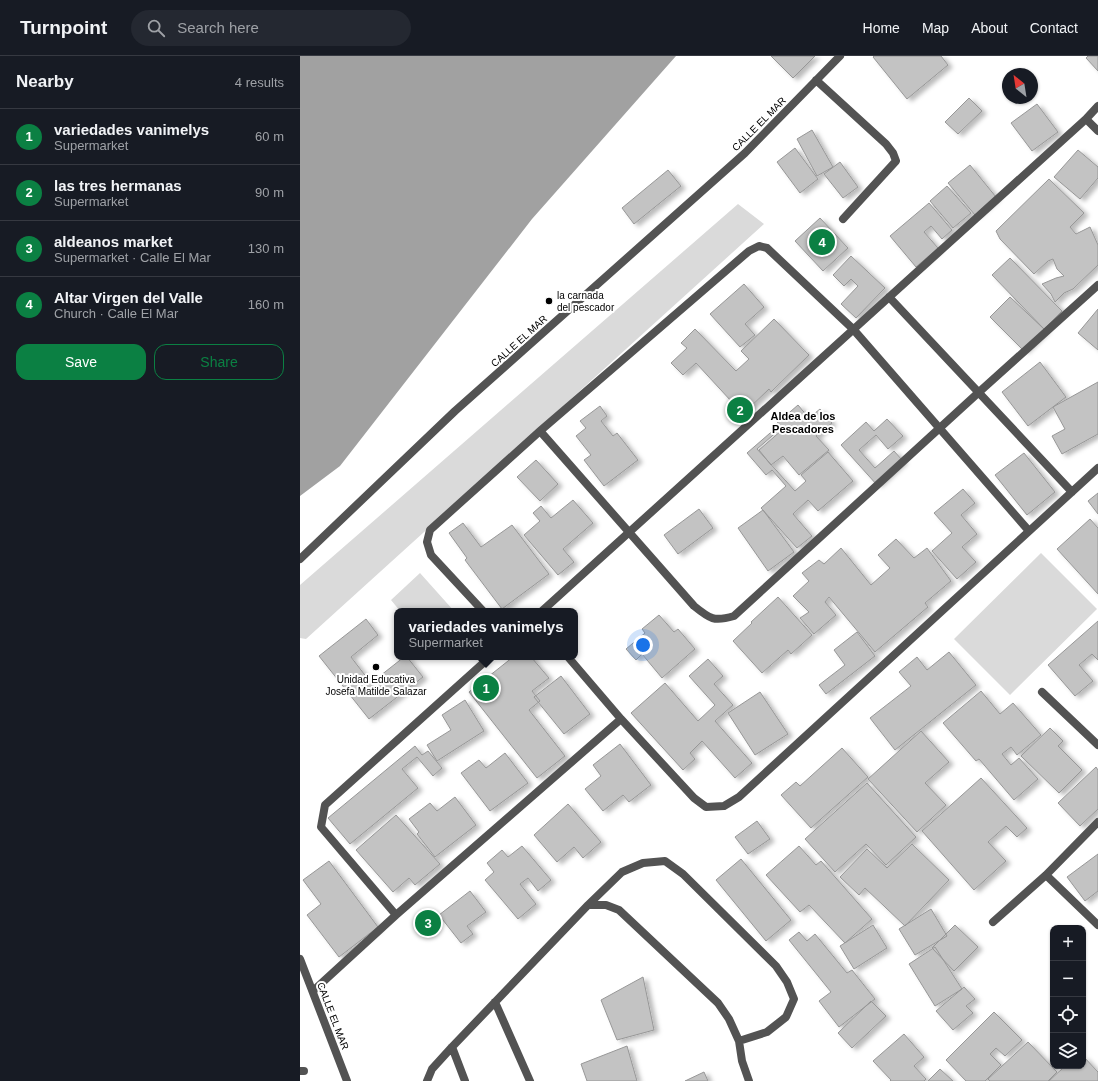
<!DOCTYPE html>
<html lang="en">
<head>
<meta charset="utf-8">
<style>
	body { margin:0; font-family:Arial,sans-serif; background:#242831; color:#f1f3f6 }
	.controls { position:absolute; right:12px; bottom:12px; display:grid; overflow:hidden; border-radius:8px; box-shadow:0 1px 3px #0004 }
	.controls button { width:36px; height:36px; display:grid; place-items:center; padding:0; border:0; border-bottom:1px solid #363941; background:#171b24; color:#f1f3f6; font:20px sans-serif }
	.compass { position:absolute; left:702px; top:12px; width:36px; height:36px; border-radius:50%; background:#171b24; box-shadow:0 1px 3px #0004; rotate:330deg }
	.you { position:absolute; left:343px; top:589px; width:14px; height:14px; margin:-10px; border:3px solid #fff; border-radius:50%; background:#1a73e8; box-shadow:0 0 0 6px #1a73e833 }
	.badge { display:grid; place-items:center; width:26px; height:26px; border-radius:50%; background:#0b8043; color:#fff; font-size:13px; font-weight:700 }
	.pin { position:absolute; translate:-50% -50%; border:2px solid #fff; box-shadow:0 1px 4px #0006 }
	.popup { position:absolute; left:94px; top:552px; width:184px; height:52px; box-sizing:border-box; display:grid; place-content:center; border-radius:8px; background:#171b24; filter:drop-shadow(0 1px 3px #0005); font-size:13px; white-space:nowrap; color:#9ea1a6 }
	.popup b { font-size:15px; color:#f1f3f6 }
	.popup::after { content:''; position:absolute; left:50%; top:100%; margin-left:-8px; border:8px solid transparent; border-top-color:#171b24 }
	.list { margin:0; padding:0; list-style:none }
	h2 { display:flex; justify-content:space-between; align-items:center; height:52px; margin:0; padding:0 16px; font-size:17px }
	h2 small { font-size:13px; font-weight:400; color:#9ea1a6 }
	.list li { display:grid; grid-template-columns:26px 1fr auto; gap:12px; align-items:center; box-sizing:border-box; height:56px; padding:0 16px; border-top:1px solid #363941 }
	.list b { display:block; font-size:15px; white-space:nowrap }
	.list p { margin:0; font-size:13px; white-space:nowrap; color:#9ea1a6 }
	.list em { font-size:13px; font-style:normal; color:#9ea1a6 }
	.actions { display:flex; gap:8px; padding:12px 16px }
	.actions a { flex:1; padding:9px 0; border:1px solid #0b8043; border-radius:12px; text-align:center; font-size:14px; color:#0b8043 }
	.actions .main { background:#0b8043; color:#fff }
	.icon { flex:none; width:22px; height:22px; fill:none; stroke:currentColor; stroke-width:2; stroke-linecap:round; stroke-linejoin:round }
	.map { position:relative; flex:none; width:798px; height:1025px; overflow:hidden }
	header { display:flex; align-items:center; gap:24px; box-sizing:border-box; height:56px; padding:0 20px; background:#171b24; border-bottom:1px solid #363941 }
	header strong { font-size:19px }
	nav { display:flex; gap:22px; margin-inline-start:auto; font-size:14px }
	.search { width:280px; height:36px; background:#242831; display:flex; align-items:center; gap:10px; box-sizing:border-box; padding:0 14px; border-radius:22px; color:#9ea1a6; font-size:15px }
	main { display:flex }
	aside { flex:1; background:#171b24 }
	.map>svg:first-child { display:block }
	.green { fill:#dadada }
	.water { fill:#a1a1a1 }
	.building { fill:#c3c3c3; stroke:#979797; filter:url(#shadow) }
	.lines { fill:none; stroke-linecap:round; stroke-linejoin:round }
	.service { stroke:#535353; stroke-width:8 }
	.minor { stroke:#535353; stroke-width:8 }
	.poi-dot { fill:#000; stroke:#fff; stroke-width:1.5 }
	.labels { text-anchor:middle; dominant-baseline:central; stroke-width:4; stroke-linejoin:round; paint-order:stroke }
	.street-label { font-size:10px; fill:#000; stroke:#fff }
	.poi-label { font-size:10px; fill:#000; stroke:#fff; text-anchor:start }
	.neighbourhood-label { font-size:11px; font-weight:bold; fill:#000; stroke:#fff }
</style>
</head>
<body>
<header>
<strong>Turnpoint</strong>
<div class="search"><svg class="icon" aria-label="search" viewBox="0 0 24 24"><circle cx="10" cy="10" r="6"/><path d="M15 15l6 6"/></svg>Search here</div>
<nav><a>Home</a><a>Map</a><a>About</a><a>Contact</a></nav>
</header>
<main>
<aside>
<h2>Nearby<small>4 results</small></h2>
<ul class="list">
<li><span class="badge">1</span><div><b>variedades vanimelys</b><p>Supermarket</p></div><em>60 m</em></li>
<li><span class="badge">2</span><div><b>las tres hermanas</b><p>Supermarket</p></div><em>90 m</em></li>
<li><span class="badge">3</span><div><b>aldeanos market</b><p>Supermarket · Calle El Mar</p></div><em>130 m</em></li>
<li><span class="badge">4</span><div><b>Altar Virgen del Valle</b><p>Church · Calle El Mar</p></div><em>160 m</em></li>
</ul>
<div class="actions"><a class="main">Save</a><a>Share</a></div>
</aside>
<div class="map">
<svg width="798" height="1025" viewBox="0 0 798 1025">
	<defs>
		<filter id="shadow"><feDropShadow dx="4.5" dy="2.5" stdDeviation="2" flood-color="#0004"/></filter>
	</defs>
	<rect width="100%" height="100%" fill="#fff"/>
	<path class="green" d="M438 148 464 168 6 583 0 582V529Z
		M741 497 797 553 710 639 654 583Z
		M120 517 154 555H100L91 544Z"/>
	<path class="water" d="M0 0H376L232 163 40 410 0 440Z"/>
	<path class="building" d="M471 0H515L493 22Z
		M574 0H641L648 9 607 43 573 1Z
		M788 0H798V15L786 2Z
		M669 42 682 55 658 78 645 66Z
		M737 48 758 76 732 95 711 67Z
		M512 74 533 111 517 120 497 83Z
		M495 92 518 123 500 137 477 106Z
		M778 94 798 111V122L780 143 754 121Z
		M540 106 558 131 543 142 524 118Z
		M670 109 696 141 675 159 648 127Z
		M368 114 381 130 334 168 322 152Z
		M749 123 784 157 770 171 776 178 790 171 798 189V209L773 233 764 237 755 246 751 238 742 228 756 222 764 220 757 213 753 203 748 205 734 218 700 183 696 175Z
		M647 130 671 157 653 172 630 145Z
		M629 147 652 174 642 183 631 170 624 176 638 192 616 211 590 180Z
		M520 162 548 192 523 215 495 185Z
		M551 200 585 232 556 262 541 248 558 230 551 223 544 230 533 219Z
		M710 202 762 255 744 273 692 219Z
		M444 228 464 251 445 268 455 279 440 291 410 258Z
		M710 241 745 274 724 295 690 261Z
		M798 253V294L778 277Z
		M474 263 509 299 471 336 469 333 443 358 396 307 383 319 371 307 387 292 381 287 395 273 436 315 449 303 441 295Z
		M740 306 766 341 728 370 702 336Z
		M798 326V378L762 398 752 380 765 373 753 351Z
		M498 349 509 362 520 353 532 367 516 380 529 394 499 419 483 400 471 409 459 394 482 374 476 368Z
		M300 350 307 360 301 365 313 380 317 377 338 404 304 430 284 404 291 399 276 380 286 372 280 365Z
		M587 363 603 380 588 393 576 379 559 394 575 412 594 395 603 405 577 429 541 389 566 366 574 375Z
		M477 371 479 374 457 393 495 435 506 425 501 419 528 396 553 425 518 455 508 444 493 458 512 480 497 492 461 452 486 430 472 414 466 419 447 397Z
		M724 397 755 436 727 459 695 419Z
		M236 404 258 428 240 445 217 421Z
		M663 433 675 447 661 459 677 478 662 491 676 506 657 523 632 495 652 477 634 457Z
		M798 437V458L788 445Z
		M273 444 293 467 263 493 274 506 258 519 224 479 240 465 233 457 241 450 251 462Z
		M399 453 413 472 378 498 364 479Z
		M463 454 494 496 468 515 438 472Z
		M790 463 798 472V538L757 493Z
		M163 467 181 491 212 469 249 518 202 553 165 504 167 502 149 477Z
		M596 483 614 502 627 492 651 525 625 547 628 551 575 596 529 541 525 546 536 559 514 578 500 562 509 556 493 540 509 525 502 517 519 504 524 508 541 492 571 529 590 512 578 499Z
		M478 541 512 579 491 598 488 594 462 617 433 585 452 567 451 566Z
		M359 559 374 576 378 573 395 593 362 622 342 598 336 604 326 593 345 577 342 573Z
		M66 563 78 579 51 601 71 627 104 601H107L123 621 69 663 19 600Z
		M798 565V604L792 598 779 609 793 625 775 640 748 609Z
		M557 576 575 600 526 638 519 629 545 609 534 594Z
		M649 596 676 629 595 694 570 662 611 630 599 616 617 601 627 614Z
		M213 601H233L232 602 249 622 232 635 240 645 229 654 265 700 237 722 169 636Z
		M408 603 423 620 414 628 433 649 415 665 452 707 435 722 402 685 390 697 395 703 383 714 331 657 365 627 398 665 415 649 389 620Z
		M261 620 290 658 264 678 234 641Z
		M681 635 700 658 713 647 741 679 717 699 711 691 702 698 711 709 719 702 738 723 714 744 679 703 676 705 643 667Z
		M460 636 488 678 455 699 428 657Z
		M165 644 184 675 137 705 127 689 151 674 142 659Z
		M750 672 763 685 758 690 782 714 759 737 721 700Z
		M621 675 649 706 625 727 646 749 617 776 568 723Z
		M320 688 351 729 329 746 323 739 303 755 285 733 301 720 293 709Z
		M115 690 122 699 128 695 142 712 133 720 117 701 102 713 118 732 50 788 28 762Z
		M542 692 568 721 511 772 481 739 496 726 500 730Z
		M205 697 228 727 190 755 161 717 179 704 186 712Z
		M796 711 798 714V753L780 770 758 747Z
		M681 722 727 772 717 781 706 770 688 786 706 805 674 834 622 775Z
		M567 727 616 781 586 809 566 788 535 816 505 783Z
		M155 741 176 769 135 801 117 778 119 776 109 763 130 747 137 755Z
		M268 748 301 786 283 802 274 791 257 806 234 779Z
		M96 759 140 808 115 829 109 822 93 836 56 794Z
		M457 765 470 783 448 798 435 781Z
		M612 788 649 824 605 870 565 832 559 839 540 821 567 793 587 812Z
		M222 790 251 824 238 835 228 822 220 828 236 848 218 863 185 824 194 816 187 807 202 794 208 801Z
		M499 790 516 809 521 805 572 863 545 887 509 849 500 856 466 819Z
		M798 798V835L785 845 767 821Z
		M441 803 491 864 466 885 416 824Z
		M29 805 78 871 39 901 7 859 21 848 3 824Z
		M170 835 186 856 167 870 173 878 161 887 139 859Z
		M631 853 647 880 615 899 599 873Z
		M573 869 587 892 554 913 540 890Z
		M655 869 678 891 654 915 632 892Z
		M499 876 507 885 515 878 547 917 552 914 575 943 539 971 519 945 531 936 489 884Z
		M635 891 662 933 635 950 609 908Z
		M343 921 354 974 317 984 301 944Z
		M664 931 675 943 666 950 673 957 653 974 636 955Z
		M571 945 586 960 552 992 538 977Z
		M694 956 722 984 705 1000 696 992 690 998 701 1009 685 1025H666L646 1004Z
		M604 978 624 1001 614 1010 626 1023 624 1025H590L591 1024 573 1005Z
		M728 986 757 1016 748 1025H690L688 1023Z
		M327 990 337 1025H287L281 1008Z
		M783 1000 798 1016V1025H749L765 1010H783Z
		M640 1013 653 1025H628Z
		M404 1016 408 1025H385Z"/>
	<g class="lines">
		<path class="service" d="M288 849 322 816 343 807 365 805 383 818 476 910 487 926 494 943 486 961 467 976 439 985
			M195 946 230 1025
			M152 991 165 1025
			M0 1015H4
			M127 1025 132 1013 152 991 288 849H306L319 854 418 947 429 963 439 985 442 1005 449 1025"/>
		<path class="minor" d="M516 24 586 88 593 97 596 105 543 163
			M786 63 798 75
			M589 241 772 436
			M240 375 394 550C410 563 414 566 434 560L678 337 798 229
			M0 503 155 355 445 97 540 0
			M183 555 131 499 127 486 130 474 240 375 449 195 459 190 467 192 553 273 729 475
			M242 555 786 63 798 50
			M268 601 321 663 394 742 406 751 424 750 439 741 798 412
			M742 636 798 689
			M746 819 798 869
			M96 859 21 771 25 749 190 601
			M693 866 746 819 798 766
			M0 903 47 1025
			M13 935 96 859 321 663"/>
	</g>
	<g class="poi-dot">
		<circle cx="249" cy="245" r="4"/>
		<circle cx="76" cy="611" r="4"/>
	</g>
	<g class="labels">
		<g class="street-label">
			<text transform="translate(459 68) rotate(-45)">CALLE EL MAR</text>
			<text transform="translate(219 285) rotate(-42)">CALLE EL MAR</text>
			<text transform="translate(33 960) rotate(69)">CALLE EL MAR</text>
		</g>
		<g class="poi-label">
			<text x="257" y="239">la carnada<tspan x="257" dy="12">del pescador</tspan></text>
			<text x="76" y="623" text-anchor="middle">Unidad Educativa<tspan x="76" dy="12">Josefa Matilde Salazar</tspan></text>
		</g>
		<g class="neighbourhood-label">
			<text x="503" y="360">Aldea de los<tspan x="503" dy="13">Pescadores</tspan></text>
		</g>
	</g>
</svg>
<div class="controls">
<button>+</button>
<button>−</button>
<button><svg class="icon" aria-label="locate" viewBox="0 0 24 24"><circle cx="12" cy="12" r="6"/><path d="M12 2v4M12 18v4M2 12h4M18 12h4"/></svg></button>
<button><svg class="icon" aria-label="layers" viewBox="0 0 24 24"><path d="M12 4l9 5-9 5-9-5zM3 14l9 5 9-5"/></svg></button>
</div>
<svg class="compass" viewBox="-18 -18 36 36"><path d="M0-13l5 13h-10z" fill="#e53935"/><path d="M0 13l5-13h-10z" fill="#9ea1a6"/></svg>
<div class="you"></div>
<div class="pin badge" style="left:186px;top:632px">1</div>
<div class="popup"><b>variedades vanimelys</b>Supermarket</div>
<div class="pin badge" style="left:440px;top:354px">2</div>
<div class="pin badge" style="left:128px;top:867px">3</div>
<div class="pin badge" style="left:522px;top:186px">4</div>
</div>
</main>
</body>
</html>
